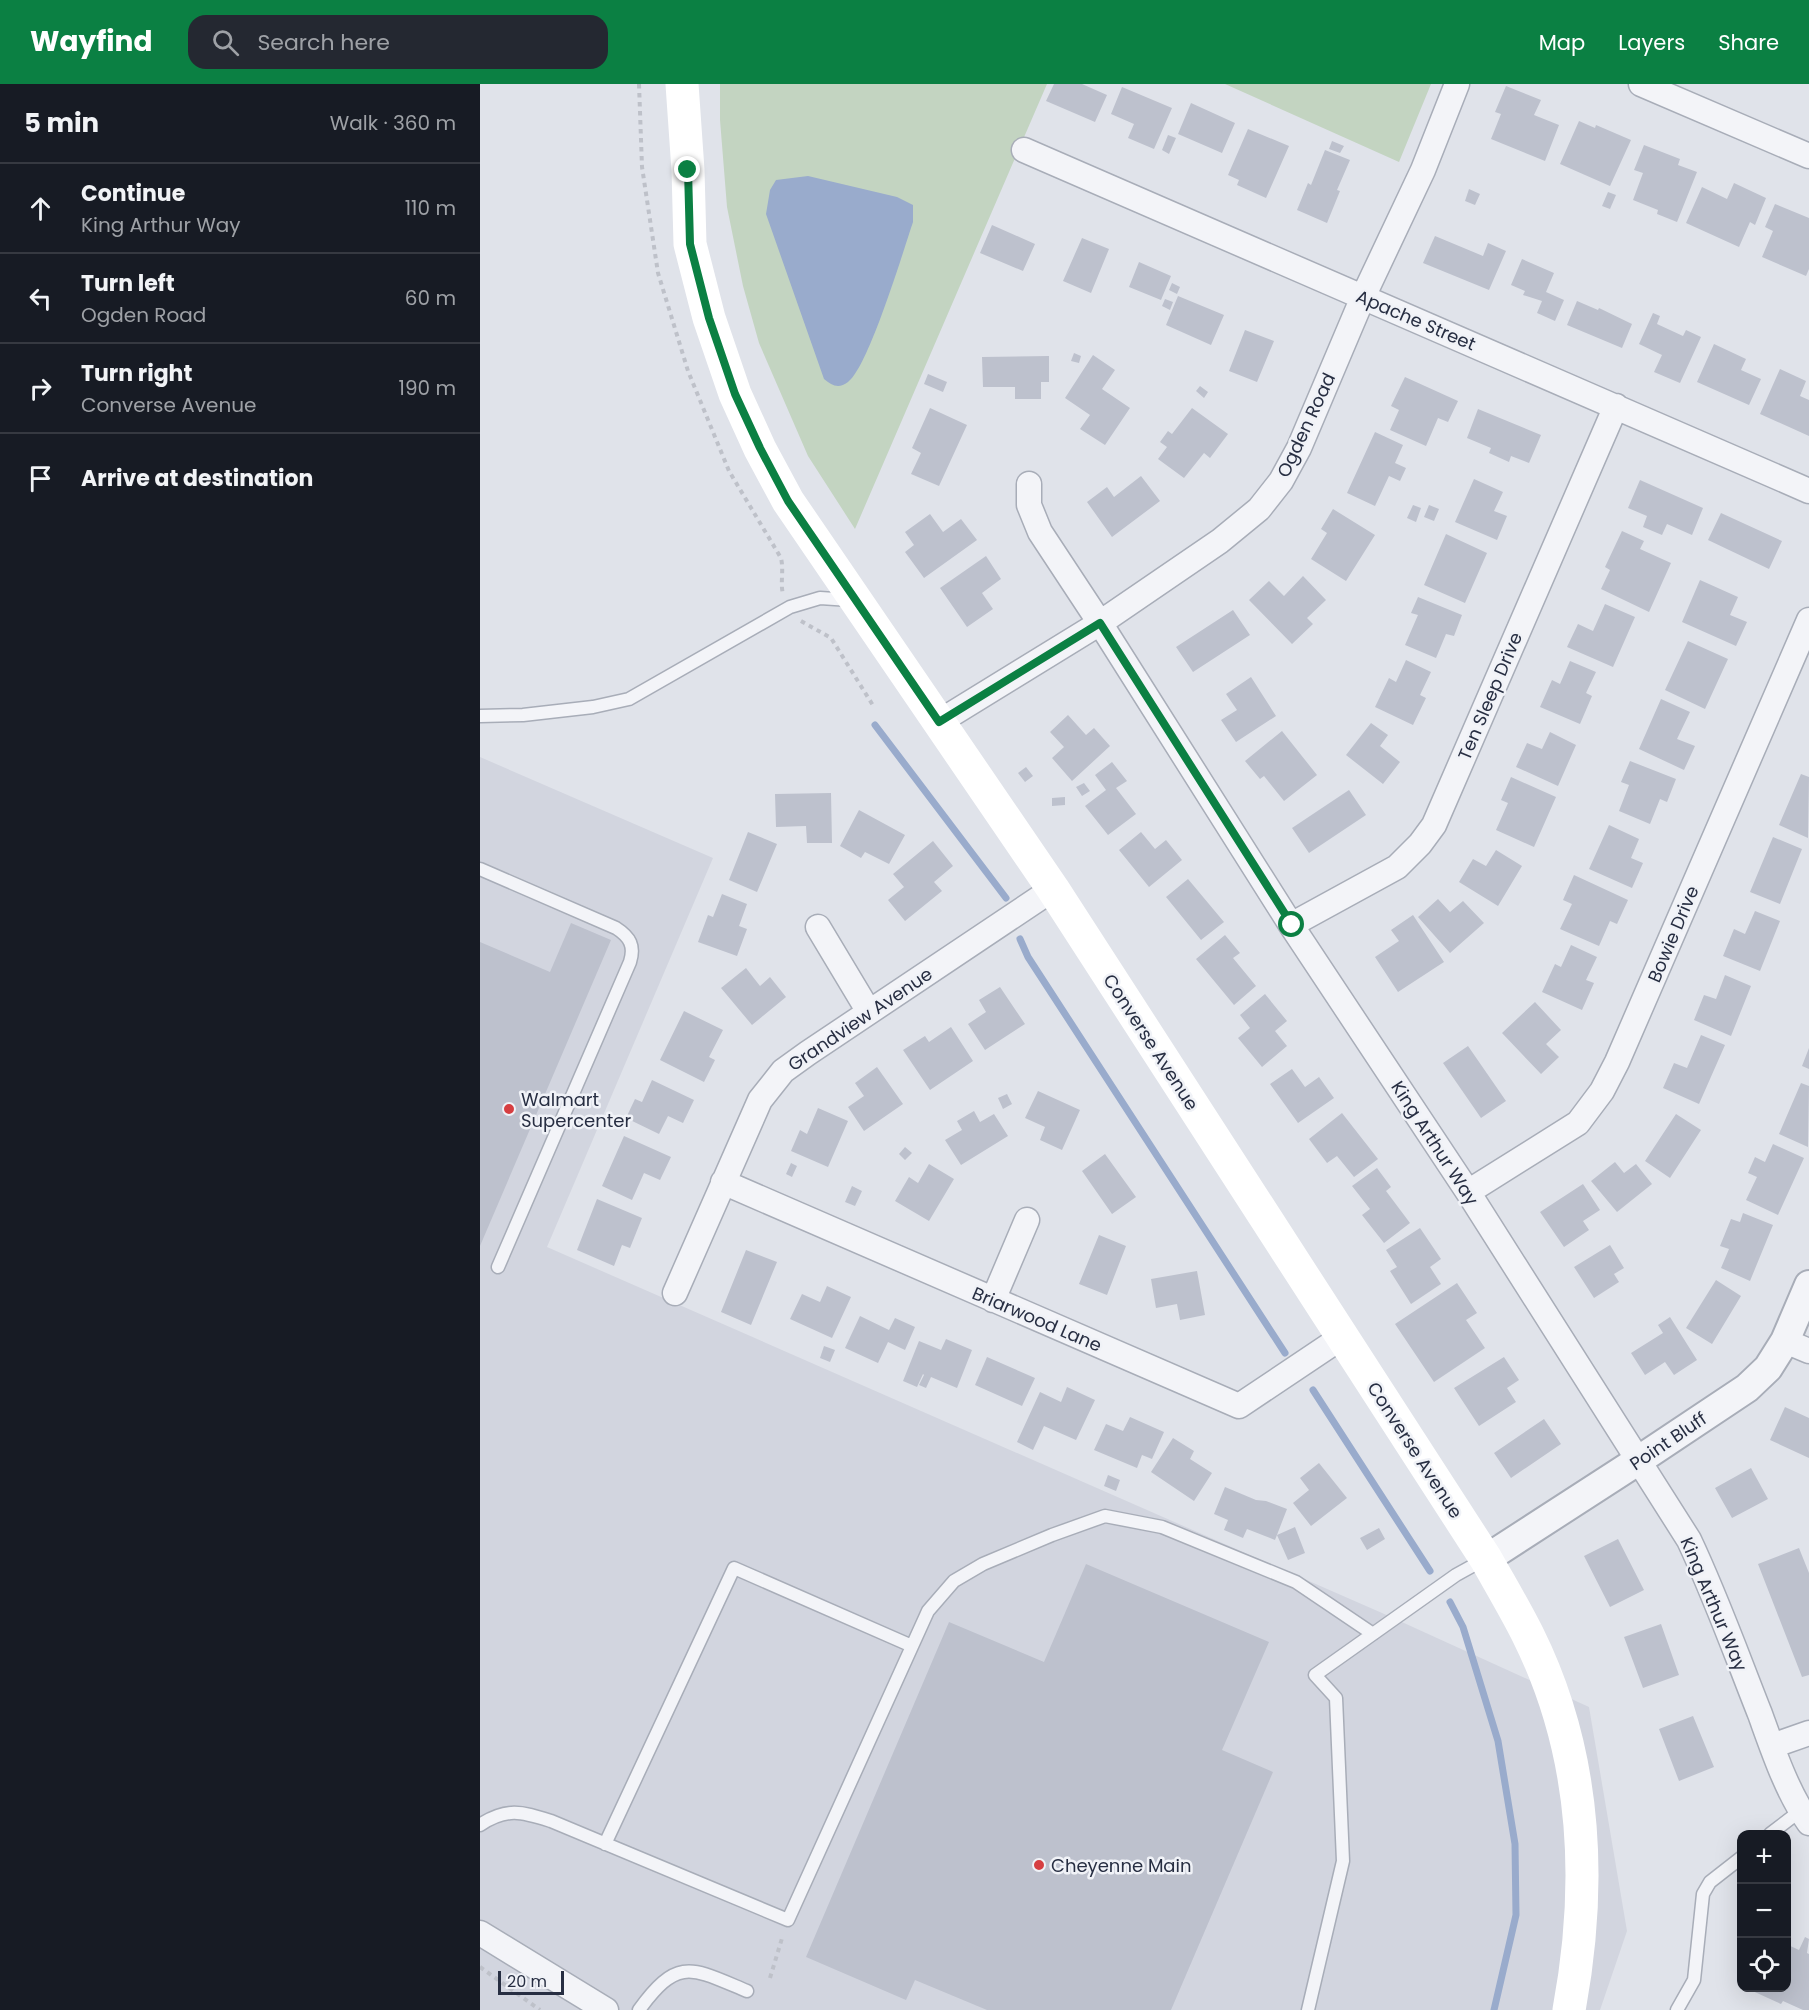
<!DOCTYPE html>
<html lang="en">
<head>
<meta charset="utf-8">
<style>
	body { margin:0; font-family:Poppins,sans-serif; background:#242831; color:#f1f3f6 }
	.controls { position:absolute; right:18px; bottom:18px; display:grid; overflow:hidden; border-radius:12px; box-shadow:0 6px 24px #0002 }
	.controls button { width:54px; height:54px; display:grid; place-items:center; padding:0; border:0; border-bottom:2px solid #363941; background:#171b24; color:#f1f3f6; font:30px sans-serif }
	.scale { position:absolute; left:18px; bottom:15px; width:66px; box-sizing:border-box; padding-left:6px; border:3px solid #272e42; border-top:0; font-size:16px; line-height:21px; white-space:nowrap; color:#272e42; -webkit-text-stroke:4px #f0f2f7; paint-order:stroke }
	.stop { position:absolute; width:18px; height:18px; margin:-14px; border:4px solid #0b8043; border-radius:50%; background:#fff }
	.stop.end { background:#0b8043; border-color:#fff; box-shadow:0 2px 6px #0008 }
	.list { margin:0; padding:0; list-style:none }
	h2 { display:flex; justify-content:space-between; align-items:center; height:78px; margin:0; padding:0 24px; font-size:26px }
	h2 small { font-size:20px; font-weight:400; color:#9ea1a6 }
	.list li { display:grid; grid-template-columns:39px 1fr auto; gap:18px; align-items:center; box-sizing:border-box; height:90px; padding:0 24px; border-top:2px solid #363941 }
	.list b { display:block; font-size:22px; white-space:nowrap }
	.list p { margin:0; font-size:20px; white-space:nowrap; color:#9ea1a6 }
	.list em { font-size:20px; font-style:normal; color:#9ea1a6 }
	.icon { flex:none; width:33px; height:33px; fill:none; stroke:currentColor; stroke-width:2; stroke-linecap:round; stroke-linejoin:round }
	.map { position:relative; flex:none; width:1329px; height:1926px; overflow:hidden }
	header { display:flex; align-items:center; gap:36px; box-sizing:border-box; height:84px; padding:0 30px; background:#0b8043; color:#fff }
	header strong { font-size:28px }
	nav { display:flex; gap:33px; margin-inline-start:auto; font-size:21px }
	.search { width:420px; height:54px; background:#242831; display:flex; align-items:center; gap:15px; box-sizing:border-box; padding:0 21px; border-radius:18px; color:#9ea1a6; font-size:22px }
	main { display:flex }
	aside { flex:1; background:#171b24 }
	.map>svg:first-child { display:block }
	.built { fill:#d2d5df }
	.green { fill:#c3d4c1 }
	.water { fill:#99abcc }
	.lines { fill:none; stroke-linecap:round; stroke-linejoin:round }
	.stream { stroke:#99abcc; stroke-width:7 }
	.building { fill:#bdc1cd }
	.service-casing { stroke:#a8adb8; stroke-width:15 }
	.minor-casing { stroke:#a8adb8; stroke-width:27 }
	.tertiary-casing { stroke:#a8adb8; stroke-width:32 }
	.path { stroke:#bec1c9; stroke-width:4; stroke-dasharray:4.5 4.5; stroke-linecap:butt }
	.service { stroke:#f3f4f8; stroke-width:12 }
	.minor { stroke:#f3f4f8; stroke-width:24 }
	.tertiary { stroke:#f3f4f8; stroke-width:28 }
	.secondary { stroke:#fff; stroke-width:33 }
	.route { stroke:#0b8043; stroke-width:8 }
	.poi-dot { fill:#d63e41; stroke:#f0f2f7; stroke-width:2 }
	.labels { text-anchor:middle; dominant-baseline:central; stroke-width:5; stroke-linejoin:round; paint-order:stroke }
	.street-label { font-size:18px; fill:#272e42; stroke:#f0f2f7 }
	.poi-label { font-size:18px; fill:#272e42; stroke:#f0f2f7; text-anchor:start }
</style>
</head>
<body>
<header>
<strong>Wayfind</strong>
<div class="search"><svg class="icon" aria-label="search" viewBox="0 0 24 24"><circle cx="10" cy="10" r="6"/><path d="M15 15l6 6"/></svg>Search here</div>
<nav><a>Map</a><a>Layers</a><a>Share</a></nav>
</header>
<main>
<aside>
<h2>5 min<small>Walk · 360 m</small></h2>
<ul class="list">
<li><svg class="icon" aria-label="ahead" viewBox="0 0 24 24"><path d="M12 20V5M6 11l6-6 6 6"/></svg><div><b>Continue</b><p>King Arthur Way</p></div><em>110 m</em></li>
<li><svg class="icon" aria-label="left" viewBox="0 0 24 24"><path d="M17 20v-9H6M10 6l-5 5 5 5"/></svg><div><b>Turn left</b><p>Ogden Road</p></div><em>60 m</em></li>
<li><svg class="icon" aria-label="right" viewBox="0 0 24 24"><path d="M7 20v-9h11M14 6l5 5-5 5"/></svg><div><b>Turn right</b><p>Converse Avenue</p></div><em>190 m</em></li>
<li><svg class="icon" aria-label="arrive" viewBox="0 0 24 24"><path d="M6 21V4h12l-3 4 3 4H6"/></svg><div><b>Arrive at destination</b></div></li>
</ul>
</aside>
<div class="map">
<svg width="1329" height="1926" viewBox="0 0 1329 1926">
	<rect width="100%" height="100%" fill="#e0e3ea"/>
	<path class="built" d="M0 673 233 774 67 1163 902 1529 1109 1623 1147 1847 1120 1926H0Z"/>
	<path class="green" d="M240 0H567L375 445 328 372 279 259 263 202 247 123 240 36Z
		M745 0H951L919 78Z"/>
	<path class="water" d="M328 92 417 113 433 121V138C423 168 388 284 368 298 359 305 352 302 344 295L286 130 290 106 296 96Z"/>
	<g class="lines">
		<path class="stream" d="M395 641 526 814
			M540 855 548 873 805 1269
			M833 1306 950 1487
			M970 1518 983 1543 1018 1657 1035 1760 1036 1831 1014 1926"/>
	</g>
	<path class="building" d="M574 0H602L627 11 615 38 566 17Z
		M1026 2 1061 16 1054 31 1079 41 1065 77 1011 55 1021 30 1015 28Z
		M642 3 692 24 674 65 648 54 654 40 631 30Z
		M711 19 755 39 742 69 698 50Z
		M1099 37 1115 44 1116 41 1151 56 1130 102 1080 80Z
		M768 45 809 62 786 114 757 101 759 96 748 91Z
		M688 51 696 54 689 70 682 66Z
		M852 57 864 62 860 69 849 65Z
		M1164 61 1200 75 1198 81 1217 88 1197 138 1177 130 1178 126 1153 116 1163 89 1154 86Z
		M845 66 870 76 857 106 860 107 847 139 817 126 828 99 831 101Z
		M1254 99 1286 114 1275 141 1270 138 1259 163 1206 139 1222 103 1247 115Z
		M989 105 1000 110 995 121 985 117Z
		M1128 108 1136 111 1130 125 1122 122Z
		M1295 120 1329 134V185L1326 192 1282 173 1293 147 1285 143Z
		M512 141 555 160 543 187 500 169Z
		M955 152 1003 172 1008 159 1026 167 1009 206 943 179Z
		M602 154 629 165 611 209 583 197Z
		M1042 175 1074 189 1066 208 1084 216 1075 237 1057 229 1062 217 1043 211 1045 207 1031 201Z
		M659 178 691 192 681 216 649 203Z
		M692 199 700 203 697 210 689 206Z
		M698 212 744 231 731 261 686 241Z
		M685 215 693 218 690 226 682 222Z
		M1097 217 1118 226 1119 224 1152 240 1142 264 1087 241Z
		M1173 229 1180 232 1177 240 1203 252 1206 246 1221 253 1200 299 1174 288 1182 271 1159 260Z
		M765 246 794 257 777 298 749 287Z
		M1234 260 1266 275 1261 286 1281 295 1269 321 1217 298Z
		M594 269 601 272 599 279 591 277Z
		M613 271 635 286 622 305 650 324 625 361 600 345 610 331 585 314Z
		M569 272V298H561V315H535V303H503L502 273Z
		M1300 285 1326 297 1320 312 1329 316V352L1280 330Z
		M448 290 467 298 463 308 444 300Z
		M925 293 978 317 968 338 958 334 946 362 910 346 919 326 911 322Z
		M720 302 728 308 724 314 716 307Z
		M450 324 487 341 459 402 431 390 441 369 432 364Z
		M712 324 748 350 730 374 724 369 704 394 678 375 687 363 680 358 688 347 692 350Z
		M998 325 1061 351 1049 379 1031 372 1029 378 1009 369 1011 364 987 354Z
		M895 348 923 361 915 379 926 384 920 397 909 392 895 422 867 409Z
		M661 392 680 417 632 453 607 418 627 403 634 413Z
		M994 395 1023 408 1014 427 1027 432 1017 456 975 438Z
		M1160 396 1223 424 1212 451 1187 440 1182 451 1163 443 1167 432 1148 424Z
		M933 421 941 424 936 438 927 434Z
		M949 421 959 425 954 437 944 433Z
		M853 425 895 451 866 497 831 475 847 449 841 445Z
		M1241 429 1302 457 1289 485 1228 456Z
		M450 430 463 448 481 435 497 456 444 494 425 468 434 461 425 448Z
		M1142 447 1164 457 1160 465 1191 479 1169 528 1121 505 1130 486 1125 483Z
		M966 450 1007 469 985 519 944 501Z
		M506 472 521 495 502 509 513 525 487 543 460 504Z
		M823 492 846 516 827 534 833 540 812 560 769 516 789 497 804 512Z
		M1220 496 1258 513 1250 531 1267 538 1256 562 1202 538Z
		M938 513 982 531 974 552 966 550 956 574 925 561 938 531 931 529Z
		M1125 520 1155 533 1133 583 1087 563 1098 540 1113 547Z
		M753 526 770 551 713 588 696 563Z
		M1208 557 1248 575 1225 625 1185 606Z
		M926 576 951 588 940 611 946 614 933 641 895 623 909 594 916 598Z
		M1090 577 1116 588 1106 609 1112 612 1100 640 1060 623 1072 596 1080 600Z
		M771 593 796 632 756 658 741 636 757 626 746 610Z
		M1181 615 1210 628 1197 655 1215 662 1204 686 1159 665Z
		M588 631 606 651 614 644 630 662 592 697 572 674 584 663 570 648Z
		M891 639 908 651 900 662 920 678 903 700 866 671Z
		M802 647 837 691 804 717 784 692 780 695 765 677Z
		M1070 648 1096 661 1078 702 1036 683 1047 659 1062 665Z
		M1150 677 1196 695 1187 718 1180 715 1170 740 1139 727 1149 701 1141 698Z
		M632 678 647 697 636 704 656 730 628 751 605 722 626 706 615 691Z
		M546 683 553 692 545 698 538 689Z
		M1321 690 1329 693 1328 754 1299 741Z
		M1031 693 1076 713 1054 763 1016 746 1028 719 1021 716Z
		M604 699 610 707 602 712 596 703Z
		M869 706 886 731 829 769 812 744Z
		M351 709 352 759H327L326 742 296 743 295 710Z
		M585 713V721L572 722V714Z
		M379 726 425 751 409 780 385 768 381 774 360 762Z
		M1129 741 1159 755 1151 774 1163 779 1152 804 1109 785Z
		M268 748 297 760 277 808 249 796Z
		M661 748 675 765 686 756 702 776 669 803 639 766Z
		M1293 753 1322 765 1300 820 1270 808Z
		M453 757 473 782 454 798 462 807 425 837 408 816 424 803 413 790Z
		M1016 766 1042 782 1018 822 979 798 993 775 1006 782Z
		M1094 791 1148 816 1137 840 1130 837 1119 862 1080 845 1092 820 1083 816Z
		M708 795 744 838 721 856 686 813Z
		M242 810 267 820 259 842 267 845 257 872 218 858 228 831 233 833Z
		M958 815 970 828 983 817 1004 839 970 869 938 833Z
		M1275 827 1300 837 1280 887 1243 872 1254 845 1265 850Z
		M933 831 964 878 918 908 895 873 919 857 911 846Z
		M91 839 131 856 0 1162V858L70 888Z
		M745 851 760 869 753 874 776 902 754 921 716 875Z
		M1091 861 1117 873 1106 896 1114 899 1102 926 1062 908 1075 880 1081 883Z
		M266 884 280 902 290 893 306 913 272 941 241 904Z
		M1245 891 1271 902 1251 952 1214 936 1224 911 1236 915Z
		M520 903 545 940 505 966 488 940 506 928 499 916Z
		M785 910 807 937 795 947 807 962 782 983 758 954 770 944 760 931Z
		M1055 918 1081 946 1066 960 1079 973 1061 990 1022 949Z
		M204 927 243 946 229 973 235 976 224 998 180 976Z
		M471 943 493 977 450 1006 423 966 445 952 449 958Z
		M1221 951 1245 961 1219 1020 1183 1004 1194 979 1207 984Z
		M988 962 1026 1017 1001 1034 963 979Z
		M1329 964V985L1322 982Z
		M397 983 423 1020 384 1047 368 1023 384 1012 375 999Z
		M812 985 825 1003 839 993 854 1014 818 1039 790 1000Z
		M172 996 214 1016 203 1039 188 1032 179 1050 146 1034 155 1015 162 1018Z
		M1321 999 1329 1002 1328 1063 1299 1050Z
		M558 1007 600 1026 582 1066 560 1056 565 1043 545 1034Z
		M527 1010 532 1020 523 1025 518 1014Z
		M338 1024 368 1037 348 1083 311 1067 320 1046 327 1050Z
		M494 1027 500 1038 514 1030 528 1052 481 1081 465 1056 482 1046 477 1037Z
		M862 1029 898 1075 874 1093 857 1072 847 1079 829 1055Z
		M1196 1030 1221 1046 1190 1094 1165 1077Z
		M144 1052 191 1073 180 1096 164 1089 152 1116 122 1102Z
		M1293 1060 1324 1074 1298 1131 1266 1116 1277 1093 1268 1089 1275 1073 1285 1078Z
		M425 1063 432 1069 425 1076 419 1070Z
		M625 1070 656 1113 632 1130 602 1087Z
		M1135 1078 1144 1089 1156 1080 1172 1100 1137 1128 1111 1097Z
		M311 1079 317 1082 312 1093 306 1090Z
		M449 1080 474 1095 449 1137 415 1117 429 1093 438 1099Z
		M897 1084 911 1103 906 1107 930 1139 904 1159 882 1131 890 1125 872 1102Z
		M1103 1100 1120 1126 1103 1137 1109 1146 1084 1163 1060 1128Z
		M372 1102 382 1107 375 1122 365 1118Z
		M117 1115 162 1134 150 1164 142 1161 134 1182 97 1166Z
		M1263 1129 1293 1141 1270 1197 1241 1184 1249 1165 1240 1162 1251 1135 1260 1138Z
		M940 1144 961 1175 950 1183 961 1200 931 1220 910 1187 917 1183 906 1166Z
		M619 1151 646 1162 627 1211 599 1200Z
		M1130 1161 1144 1184 1134 1190 1139 1198 1114 1214 1094 1183Z
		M266 1166 297 1178 271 1241 241 1228Z
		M717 1187 725 1231 700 1236 697 1220 676 1224 671 1195Z
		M1236 1196 1261 1212 1232 1260 1206 1244Z
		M977 1199 997 1229 986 1236 1005 1264 954 1298 915 1240Z
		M347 1202 371 1213 352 1254 310 1235 322 1210 340 1218Z
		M380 1232 409 1246 415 1234 435 1243 425 1266 408 1258 398 1279 365 1264Z
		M1190 1233 1217 1276 1194 1291 1185 1278 1165 1291 1151 1269 1183 1249 1178 1241Z
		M466 1255 492 1266 477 1304 451 1293 446 1304 439 1301 444 1291 443 1290 437 1303 423 1297 439 1257 461 1266Z
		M344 1262 355 1266 350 1278 340 1274Z
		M507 1273 555 1294 542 1322 495 1301Z
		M1024 1273 1039 1296 1027 1304 1036 1318 999 1342 974 1304Z
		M587 1303 615 1316 596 1356 564 1342 553 1366 537 1358 560 1308 581 1318Z
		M1305 1323 1329 1334V1374L1290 1356Z
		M650 1333 684 1348 672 1375 662 1371 657 1384 614 1366 626 1340 643 1347Z
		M1064 1335 1081 1360 1031 1394 1014 1369Z
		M693 1354 714 1367 710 1375 732 1389 714 1417 671 1388Z
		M839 1379 867 1414 831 1442 813 1419 829 1406 820 1394Z
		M1271 1384 1288 1415 1252 1434 1235 1404Z
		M628 1391 640 1396 636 1407 624 1402Z
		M745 1403 776 1416 786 1417 807 1425 795 1456 767 1445 763 1454 744 1446 748 1436 734 1430Z
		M815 1443 825 1469 808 1476 797 1451Z
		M899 1444 905 1455 887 1466 880 1454Z
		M1138 1455 1164 1506 1130 1523 1104 1472Z
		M1319 1464 1329 1489V1591L1322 1593 1278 1480Z
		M606 1480 789 1558 742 1666 793 1688 691 1926H507L435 1896 426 1916 326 1873 469 1538 564 1578Z
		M1181 1540 1199 1591 1163 1604 1144 1553Z
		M1213 1632 1234 1683 1199 1697 1179 1645Z
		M1325 1853 1329 1855 1327 1869 1329 1870V1926H1323L1303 1917 1301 1920 1266 1904H1306V1860L1319 1866Z"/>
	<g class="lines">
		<g class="service-casing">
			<path id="service" d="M0 632 43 631 113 623 149 615 310 523 340 514 370 516
				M0 785 136 844C150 853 155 862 150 878L18 1183
				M0 1741C27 1723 42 1728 71 1737L308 1836 448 1527 474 1497 503 1480 572 1451 625 1432 682 1443 816 1498 893 1550
				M1290 1750 1320 1727
				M125 1760 254 1484 432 1562
				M159 1926C198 1872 212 1884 267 1907
				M828 1926 863 1777 856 1614 835 1591 976 1491 1005 1475
				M1197 1926 1214 1896 1223 1810 1230 1798 1262 1773"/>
		</g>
		<g class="minor-casing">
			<path id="minor" d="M1161 0 1329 72
				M544 66 1329 407
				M549 400V421L560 448 620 539 811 841 988 1108 1209 1456C1236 1513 1257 1572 1280 1630 1293 1666 1307 1708 1329 1739
				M459 638 620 539 740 457 779 425 801 397 819 364 883 213 943 86 977 0
				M811 841 917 783 940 760 954 741 1136 322
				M338 843 389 928
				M243 1098 759 1322 862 1253
				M988 1108 1098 1039 1122 1007 1137 978 1329 536
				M195 1209 280 1016 303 987 328 969 573 805
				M513 1216 547 1136
				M1305 1257 1329 1267
				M1292 1662 1329 1649
				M0 1849 126 1926"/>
		</g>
		<g class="tertiary-casing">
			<path id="tertiary" d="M1006 1475 1159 1376 1267 1304 1288 1284 1305 1257 1329 1201"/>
		</g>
		<path class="path" d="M159 0 162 83 178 189 208 287 249 387 301 474C304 487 300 499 303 510
			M321 537 351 554 394 623
			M0 1883 60 1926
			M290 1894 303 1851"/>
		<use href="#service" class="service"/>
		<use href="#minor" class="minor"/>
		<use href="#tertiary" class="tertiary"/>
		<path class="secondary" d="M202 0 208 86 210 160 229 234 255 310 280 365 308 417 573 805 1006 1475C1020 1500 1035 1525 1048 1551 1107 1670 1113 1797 1089 1926"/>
	</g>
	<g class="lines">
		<path class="route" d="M208 86 210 160 229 234 255 310 280 364 308 417 459 638 620 539 812 841"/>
	</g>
	<g class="poi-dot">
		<circle cx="29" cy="1025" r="6"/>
		<circle cx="559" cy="1781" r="6"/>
	</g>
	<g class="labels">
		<g class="street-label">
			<text transform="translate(936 236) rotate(23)">Apache Street</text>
			<text transform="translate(826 341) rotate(-65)">Ogden Road</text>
			<text transform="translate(1010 612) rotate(-67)">Ten Sleep Drive</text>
			<text transform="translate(1193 850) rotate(-67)">Bowie Drive</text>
			<text transform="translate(380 935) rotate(-34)">Grandview Avenue</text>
			<text transform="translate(671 958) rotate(57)">Converse Avenue</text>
			<text transform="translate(955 1059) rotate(57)">King Arthur Way</text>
			<text transform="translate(557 1235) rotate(23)">Briarwood Lane</text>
			<text transform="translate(1188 1357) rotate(-34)">Point Bluff</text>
			<text transform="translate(935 1366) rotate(57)">Converse Avenue</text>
			<text transform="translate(1234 1520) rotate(67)">King Arthur Way</text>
		</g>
		<g class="poi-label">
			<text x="41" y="1015">Walmart<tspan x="41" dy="21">Supercenter</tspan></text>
			<text x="571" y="1781">Cheyenne Main</text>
		</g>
	</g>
</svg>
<div class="controls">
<button>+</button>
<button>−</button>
<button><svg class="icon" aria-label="locate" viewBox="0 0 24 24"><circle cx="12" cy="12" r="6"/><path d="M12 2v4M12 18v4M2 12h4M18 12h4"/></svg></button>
</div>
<div class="scale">20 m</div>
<div class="stop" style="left:812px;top:841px"></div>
<div class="stop end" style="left:208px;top:86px"></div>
</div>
</main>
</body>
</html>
